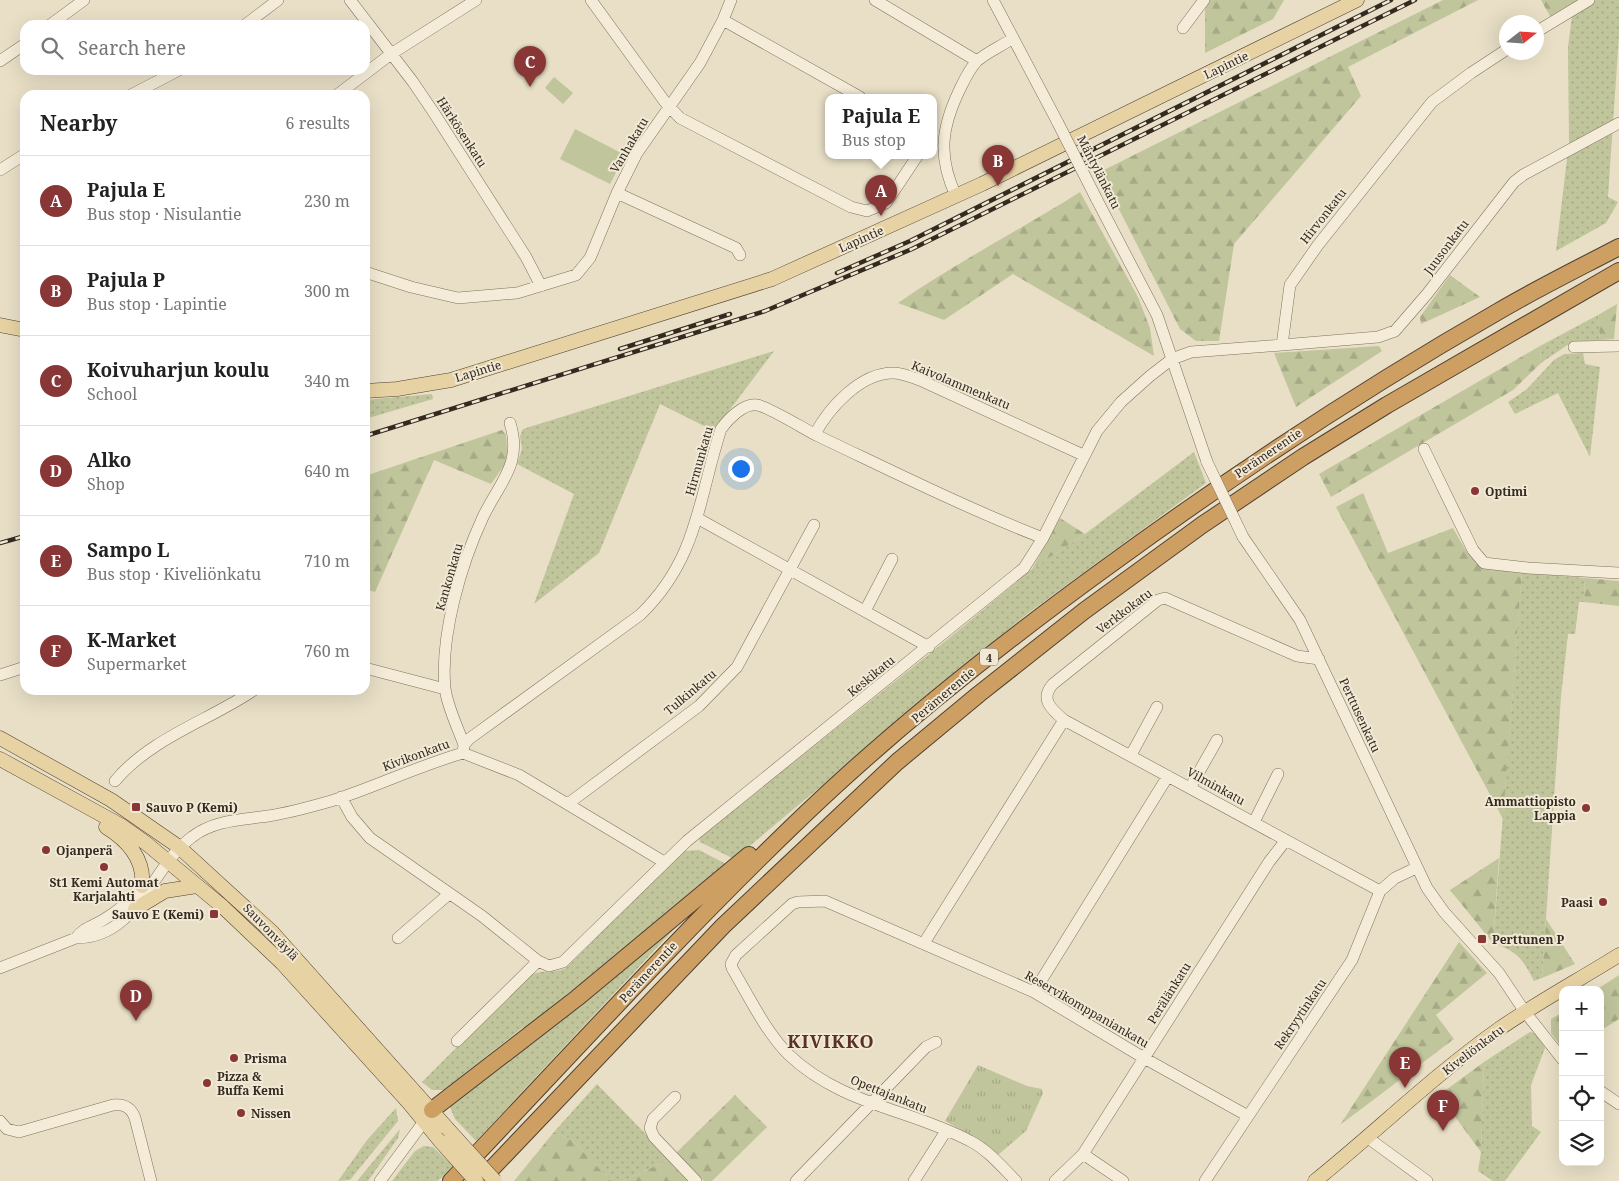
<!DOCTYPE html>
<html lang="en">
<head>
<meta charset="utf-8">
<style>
	body { margin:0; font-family:"Noto Serif",serif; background:#f6f6f6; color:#222 }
	.controls { position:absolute; right:15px; bottom:15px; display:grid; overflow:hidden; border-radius:10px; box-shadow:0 5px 20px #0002 }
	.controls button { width:45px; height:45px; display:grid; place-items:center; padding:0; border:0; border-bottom:1px solid #e0e0e0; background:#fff; color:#222; font:25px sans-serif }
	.compass { position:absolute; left:1499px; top:15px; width:45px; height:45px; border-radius:50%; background:#fff; box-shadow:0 5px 20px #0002; rotate:73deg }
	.you { position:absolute; left:740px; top:468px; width:18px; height:18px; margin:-12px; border:4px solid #fff; border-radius:50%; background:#1a73e8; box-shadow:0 0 0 8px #1a73e833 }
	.badge { display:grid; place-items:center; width:32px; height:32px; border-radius:50%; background:#893636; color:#fff; font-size:16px; font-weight:700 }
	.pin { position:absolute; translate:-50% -41px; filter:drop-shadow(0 1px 2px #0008) }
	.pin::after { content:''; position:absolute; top:26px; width:18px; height:15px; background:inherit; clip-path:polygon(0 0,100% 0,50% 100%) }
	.popup { position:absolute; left:825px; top:94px; width:112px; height:65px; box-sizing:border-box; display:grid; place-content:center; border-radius:10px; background:#fff; filter:drop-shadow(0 1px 4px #0005); font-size:16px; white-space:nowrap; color:#767676 }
	.popup b { font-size:19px; color:#222 }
	.popup::after { content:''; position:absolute; left:50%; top:100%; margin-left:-10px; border:10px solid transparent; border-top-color:#fff }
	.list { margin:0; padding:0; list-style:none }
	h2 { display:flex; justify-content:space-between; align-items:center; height:65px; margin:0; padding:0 20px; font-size:21px }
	h2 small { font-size:16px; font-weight:400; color:#767676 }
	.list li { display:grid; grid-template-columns:32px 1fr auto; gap:15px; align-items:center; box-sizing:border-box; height:90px; padding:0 20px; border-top:1px solid #e0e0e0 }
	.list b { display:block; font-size:19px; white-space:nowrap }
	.list p { margin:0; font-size:16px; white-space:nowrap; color:#767676 }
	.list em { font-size:16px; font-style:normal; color:#767676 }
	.icon { flex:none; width:28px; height:28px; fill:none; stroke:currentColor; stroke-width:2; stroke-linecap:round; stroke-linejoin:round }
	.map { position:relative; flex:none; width:1619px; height:1181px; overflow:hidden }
	.search { position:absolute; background:#fff; box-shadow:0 5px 20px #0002; left:20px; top:20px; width:350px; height:55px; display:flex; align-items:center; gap:12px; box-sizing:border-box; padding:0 18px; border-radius:15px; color:#767676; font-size:19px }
	.panel { position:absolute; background:#fff; box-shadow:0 5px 20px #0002; left:20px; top:90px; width:350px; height:605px; border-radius:15px }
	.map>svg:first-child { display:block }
	.grass { fill:url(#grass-dots) }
	.forest { fill:url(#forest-firs) }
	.park { fill:url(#park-tufts) }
	.garden { fill:#c0c59c }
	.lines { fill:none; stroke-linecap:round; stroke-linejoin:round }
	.minor-casing { stroke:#81715e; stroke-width:12 }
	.major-casing { stroke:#504032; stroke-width:15 }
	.highway-casing { stroke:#504032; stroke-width:18 }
	.minor { stroke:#f4ecd8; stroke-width:11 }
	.major { stroke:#e7d2a3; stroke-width:14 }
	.highway { stroke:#cd9f62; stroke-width:16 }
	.rail-casing { stroke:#342a20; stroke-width:4.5 }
	.rail { stroke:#f1e9d5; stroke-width:2.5; stroke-dasharray:8; stroke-linecap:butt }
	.minor-bridge-casing { stroke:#81715e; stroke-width:12; stroke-linecap:butt }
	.major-bridge-casing { stroke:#504032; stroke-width:15; stroke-linecap:butt }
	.minor-bridge { stroke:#f4ecd8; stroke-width:11 }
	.major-bridge { stroke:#e7d2a3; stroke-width:14 }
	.poi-dot { fill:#893636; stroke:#f1e9d5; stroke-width:2 }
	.labels { text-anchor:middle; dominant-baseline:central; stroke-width:4; stroke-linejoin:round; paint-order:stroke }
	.shield { fill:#f1e9d5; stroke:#6d6356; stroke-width:1 }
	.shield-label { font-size:11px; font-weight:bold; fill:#342a20 }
	.street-label { font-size:12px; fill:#342a20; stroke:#f1e9d5 }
	.poi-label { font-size:12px; font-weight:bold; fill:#342a20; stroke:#f1e9d5; text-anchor:start }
	.district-label { font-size:18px; font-weight:bold; letter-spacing:1px; fill:#5b3125; stroke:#f1e9d5 }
</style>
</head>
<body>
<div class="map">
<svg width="1619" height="1181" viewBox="0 0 1619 1181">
	<defs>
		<pattern id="grass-dots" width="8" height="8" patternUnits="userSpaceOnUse" patternTransform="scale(1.25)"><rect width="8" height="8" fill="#c0c59c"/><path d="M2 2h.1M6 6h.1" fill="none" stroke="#a6a986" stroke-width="1.8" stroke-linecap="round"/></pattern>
		<pattern id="forest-firs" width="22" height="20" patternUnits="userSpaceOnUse" patternTransform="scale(1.25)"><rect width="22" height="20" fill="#c0c59c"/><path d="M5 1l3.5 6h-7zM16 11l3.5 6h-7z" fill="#a6a986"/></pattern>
		<pattern id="park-tufts" width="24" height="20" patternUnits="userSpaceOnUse" patternTransform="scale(1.25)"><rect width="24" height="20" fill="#c0c59c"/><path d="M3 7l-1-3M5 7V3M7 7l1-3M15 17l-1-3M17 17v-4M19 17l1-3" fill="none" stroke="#a6a986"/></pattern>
	</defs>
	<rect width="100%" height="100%" fill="#e8dfc6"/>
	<path class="grass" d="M1574 0H1619V35L1608 197 1618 202 1606 223 1556 251 1569 142 1568 47Z
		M1598 315 1600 340 1572 342 1541 363 1540 346Z
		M774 351 714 431 660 404 599 553 534 604 574 494 517 464 522 449 520 436 523 429Z
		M1583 353 1585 364 1600 367 1590 457 1558 393 1515 414 1508 402 1527 389 1554 360 1564 354Z
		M432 394 433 399 365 419V400Z
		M1194 452 1206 483 1027 614 734 859 700 842 699 838 948 639 1032 569 1085 534Z
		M1522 572 1585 578 1584 602H1579L1575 634H1568L1561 696 1542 978 1534 981C1523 959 1517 951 1493 943Z
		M699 850 728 865 529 1026 522 1028 444 1090H432L422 1082 525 979C543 966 547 976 566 968L684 851Z
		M677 922 679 924 476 1141 455 1119 449 1105Z
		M1530 1032 1536 1034 1545 1048 1531 1085 1532 1126 1541 1132 1505 1181H1493L1478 1171 1481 1152 1484 1062Z
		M597 1084 670 1159 623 1181H611L572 1140 554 1132Z
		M396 1108 398 1121 350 1180 338 1181 367 1140Z
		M400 1129 398 1138 368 1181H357Z
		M424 1146 433 1147 453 1166 438 1181H392L415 1151Z"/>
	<path class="forest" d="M1209 0H1284L1273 19 1205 53V9Z
		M1443 0H1478L1348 67 1361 96 1234 244 1219 341H1196L1180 329 1100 172Z
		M1541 0H1574V3L1551 18Z
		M1080 192 1138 297 1150 328 1154 356 1013 274 944 320 898 303C957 262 1020 230 1080 192Z
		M1450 275 1480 297 1421 324 1420 317Z
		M1617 304 1614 339 1600 340 1598 315Z
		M1379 346 1382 351 1296 407 1274 353Z
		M1540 346 1541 363 1513 390 1331 497 1319 474Z
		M502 430 506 435 508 460 491 484 434 460 375 592 365 589V476Z
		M1363 493 1388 553 1453 528C1476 568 1475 568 1522 572L1503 819 1336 507Z
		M1060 518 1085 534 1032 569Z
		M1585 578 1619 581V606L1584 602Z
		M1499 858 1493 943 1450 890Z
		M1546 919 1575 964 1542 978Z
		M1459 942 1487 973 1436 1015 1454 1039 1340 1125Z
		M1619 975V1019L1600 1031V990H1596Z
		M1563 1012V1049L1551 1033V1019Z
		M1484 1062 1481 1152 1439 1095Z
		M735 1095 767 1127 712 1181H704L676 1153Z
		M554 1132 572 1140 611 1181H514Z
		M670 1159 690 1181H623Z"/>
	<path class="park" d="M978 1065 1027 1086 1042 1089 1043 1093 1026 1131 998 1155 979 1140 945 1121Z"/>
	<path class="garden" d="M554 77 573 93 563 104 545 88Z
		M575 129 625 155 610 184 560 159Z"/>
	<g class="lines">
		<g class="minor-casing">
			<path id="minor" d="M350 0 413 82 434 113 526 257 541 286
				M591 0 665 102 680 118 851 207 867 211 886 203 918 155
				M875 0 977 61
				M993 0 1058 123
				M723 20 860 97
				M50 25 84 0
				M245 25 278 0
				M1183 28 1204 0
				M1536 32 1589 0
				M0 61 25 44
				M131 95 179 70
				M337 95 391 54 476 0
				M0 170 25 154
				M617 193 736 248 740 255
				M956 196C938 157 941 129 959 91 964 81 969 69 977 61 987 52 1002 46 1013 38
				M1096 198 1157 315 1207 462
				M365 272 411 287 458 298 517 293 576 275 590 258 617 193 637 153 700 63 723 20 731 0
				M1282 345 1378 337 1395 331 1427 294 1514 182 1523 175 1619 123
				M1574 347 1619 346
				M815 434C829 408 860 373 893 373 902 373 911 377 920 380L1083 455
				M1424 449 1473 550 1484 563 1528 568 1619 573
				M697 518 929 647
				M1243 537 1300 620 1427 888 1444 912 1499 973 1525 1012 1563 1060
				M865 611 892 559
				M1319 659 1297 656 1165 598 1158 600 1053 684C1039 699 1052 710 1064 720L1380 891
				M365 668 445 689
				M0 675 25 667
				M464 745C458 728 447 706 445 688 440 636 461 564 483 517 499 483 523 464 510 423
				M463 753 464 745 469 739 640 615C698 559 698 500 721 429 728 419 744 403 757 405 767 406 806 430 818 436 892 471 966 508 1043 538
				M1131 755 1157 707
				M115 781C151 738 208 721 254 690
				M1190 788 1217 740
				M341 797 352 817 370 838 482 916 538 961 549 966 563 962 687 841 1024 568 1043 538 1097 431 1121 402 1150 376 1172 359 1191 352 1282 345 1290 285 1318 245 1432 102 1471 73 1506 50
				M569 803 699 706 737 667 814 525
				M1254 822 1278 774
				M76 938C83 928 93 926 103 920 119 911 131 900 142 886
				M398 938 449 894
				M924 943 1064 720
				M0 968 76 938C138 938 151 867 192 837 214 820 241 820 268 816 289 813 310 807 331 801 375 787 418 766 463 753L519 775 664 862
				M1034 992 1168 776
				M457 1041 538 961
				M1600 1091 1619 1104
				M675 1097 653 1119 650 1128 654 1137 696 1181
				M0 1121 7 1129 19 1132 113 1105C124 1104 131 1107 135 1118L151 1181
				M1368 1138 1427 1181
				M1083 1154 1123 1181
				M380 1181 428 1116
				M796 1181 926 1047 936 1042
				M914 1181 946 1131
				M1016 1181C1002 1167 988 1150 970 1141 910 1109 841 1105 788 1054 766 1032 748 995 732 968L731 964 736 955 792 904 798 902 825 901 1034 992 1144 1058 1248 1116
				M1055 1181 1083 1154 1269 862 1286 840
				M1205 1181 1352 960 1380 891 1395 878 1416 868"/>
		</g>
		<g class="major-casing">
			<path id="major" d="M0 325 25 330
				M365 391 397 389 451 380 772 279 982 184 1357 0
				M0 738 111 800 179 847 272 932 447 1128
				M0 759 122 826 147 844 223 907 282 963 409 1103 441 1142
				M106 827C127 840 145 859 142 886
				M135 909 165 891 197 886
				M1315 1181C1377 1131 1434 1075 1499 1029 1538 1002 1579 980 1619 955"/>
		</g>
		<g class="highway-casing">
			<path id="highway" d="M432 1110 577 998 749 855
				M451 1181C568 1058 681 933 803 816 897 726 1001 644 1107 567 1233 475 1363 389 1499 311 1538 288 1579 268 1619 247
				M480 1181 723 926 897 762 979 694 1084 611 1202 525 1303 457 1387 405 1619 271"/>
		</g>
		<use href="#minor" class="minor"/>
		<use href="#major" class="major"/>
		<use href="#highway" class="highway"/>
		<g class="rail-casing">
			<path id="rail" d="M837 273 910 241 1391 0
				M620 349 730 314
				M365 436 765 311 912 249 1415 0
				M0 543 25 536"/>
		</g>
		<use href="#rail" class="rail"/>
		<g class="minor-bridge-casing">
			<path id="minor-bridge" d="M1058 123 1096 198
				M1207 462 1243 537"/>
		</g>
		<g class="major-bridge-casing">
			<path id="major-bridge" d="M447 1128 495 1181
				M441 1142 476 1181"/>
		</g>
		<use href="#minor-bridge" class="minor-bridge"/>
		<use href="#major-bridge" class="major-bridge"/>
	</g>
	<g class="poi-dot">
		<circle cx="1475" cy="491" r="5"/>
		<rect x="131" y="802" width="10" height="10" rx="2.5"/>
		<circle cx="1586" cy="808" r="5"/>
		<circle cx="46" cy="850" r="5"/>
		<circle cx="104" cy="867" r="5"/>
		<circle cx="1603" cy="902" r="5"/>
		<rect x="209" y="909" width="10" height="10" rx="2.5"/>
		<rect x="1477" y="934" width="10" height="10" rx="2.5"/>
		<circle cx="234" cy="1058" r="5"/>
		<circle cx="207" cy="1083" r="5"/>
		<circle cx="241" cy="1113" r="5"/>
	</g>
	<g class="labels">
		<rect class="shield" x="980" y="648.5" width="18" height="17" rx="4"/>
		<g class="shield-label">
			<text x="989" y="657">4</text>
		</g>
		<g class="street-label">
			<text transform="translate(1226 65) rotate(-26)">Lapintie</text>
			<text transform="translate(462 132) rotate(57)">Härkösenkatu</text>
			<text transform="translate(629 145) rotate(-59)">Vanhakatu</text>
			<text transform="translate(1099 172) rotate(63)">Mäntylänkatu</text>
			<text transform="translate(1323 216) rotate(-52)">Hirvonkatu</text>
			<text transform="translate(861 239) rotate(-24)">Lapintie</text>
			<text transform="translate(1446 247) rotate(-53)">Juusonkatu</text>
			<text transform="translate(478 371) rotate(-17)">Lapintie</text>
			<text transform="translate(961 385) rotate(23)">Kaivolammenkatu</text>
			<text transform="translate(1268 453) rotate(-34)">Perämerentie</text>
			<text transform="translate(699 461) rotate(-74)">Hirmunkatu</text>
			<text transform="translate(449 577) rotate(-74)">Kankonkatu</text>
			<text transform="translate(1124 611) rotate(-37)">Verkkokatu</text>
			<text transform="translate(871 676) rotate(-39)">Keskikatu</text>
			<text transform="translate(690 692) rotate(-40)">Tulkinkatu</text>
			<text transform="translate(943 695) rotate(-40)">Perämerentie</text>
			<text transform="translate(1360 715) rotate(65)">Perttusenkatu</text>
			<text transform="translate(416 755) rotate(-20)">Kivikonkatu</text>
			<text transform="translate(1216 786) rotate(29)">Vilminkatu</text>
			<text transform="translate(271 932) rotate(46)">Sauvonväylä</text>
			<text transform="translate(648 972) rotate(-47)">Perämerentie</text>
			<text transform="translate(1169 993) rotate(-58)">Perälänkatu</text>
			<text transform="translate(1087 1009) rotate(30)">Reservikomppaniankatu</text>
			<text transform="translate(1300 1014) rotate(-56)">Rekryytinkatu</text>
			<text transform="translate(1473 1050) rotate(-37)">Kiveliönkatu</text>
			<text transform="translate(889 1094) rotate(22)">Opettajankatu</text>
		</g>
		<g class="poi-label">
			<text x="1485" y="491">Optimi</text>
			<text x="1576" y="801" text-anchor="end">Ammattiopisto<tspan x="1576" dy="14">Lappia</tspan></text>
			<text x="146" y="807">Sauvo P (Kemi)</text>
			<text x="56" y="850">Ojanperä</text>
			<text x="104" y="882" text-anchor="middle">St1 Kemi Automat<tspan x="104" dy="14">Karjalahti</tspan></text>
			<text x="1593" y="902" text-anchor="end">Paasi</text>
			<text x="204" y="914" text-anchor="end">Sauvo E (Kemi)</text>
			<text x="1492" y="939">Perttunen P</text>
			<text x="244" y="1058">Prisma</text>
			<text x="217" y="1076">Pizza &amp;<tspan x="217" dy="14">Buffa Kemi</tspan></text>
			<text x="251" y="1113">Nissen</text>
		</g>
		<g class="district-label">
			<text x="831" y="1041">KIVIKKO</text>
		</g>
	</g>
</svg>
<div class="controls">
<button>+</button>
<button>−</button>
<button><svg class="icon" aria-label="locate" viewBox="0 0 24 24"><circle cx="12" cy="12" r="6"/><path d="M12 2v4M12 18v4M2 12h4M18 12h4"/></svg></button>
<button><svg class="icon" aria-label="layers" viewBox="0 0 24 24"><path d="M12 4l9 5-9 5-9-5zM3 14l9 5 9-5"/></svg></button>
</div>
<svg class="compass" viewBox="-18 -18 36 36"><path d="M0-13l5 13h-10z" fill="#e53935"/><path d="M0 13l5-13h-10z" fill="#767676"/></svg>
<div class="you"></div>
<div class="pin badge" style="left:881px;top:216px">A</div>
<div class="popup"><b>Pajula E</b>Bus stop</div>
<div class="pin badge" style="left:998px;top:186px">B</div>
<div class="pin badge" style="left:530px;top:87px">C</div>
<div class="pin badge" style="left:136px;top:1021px">D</div>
<div class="pin badge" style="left:1405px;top:1088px">E</div>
<div class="pin badge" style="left:1443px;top:1131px">F</div>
<div class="search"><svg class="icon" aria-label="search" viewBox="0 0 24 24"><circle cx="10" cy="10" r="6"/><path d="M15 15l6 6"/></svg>Search here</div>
<section class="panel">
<h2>Nearby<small>6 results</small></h2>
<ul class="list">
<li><span class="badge">A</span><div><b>Pajula E</b><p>Bus stop · Nisulantie</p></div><em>230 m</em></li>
<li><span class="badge">B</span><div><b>Pajula P</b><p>Bus stop · Lapintie</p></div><em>300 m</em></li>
<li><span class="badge">C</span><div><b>Koivuharjun koulu</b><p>School</p></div><em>340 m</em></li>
<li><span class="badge">D</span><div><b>Alko</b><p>Shop</p></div><em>640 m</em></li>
<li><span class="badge">E</span><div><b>Sampo L</b><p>Bus stop · Kiveliönkatu</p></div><em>710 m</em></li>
<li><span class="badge">F</span><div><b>K-Market</b><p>Supermarket</p></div><em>760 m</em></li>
</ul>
</section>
</div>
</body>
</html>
